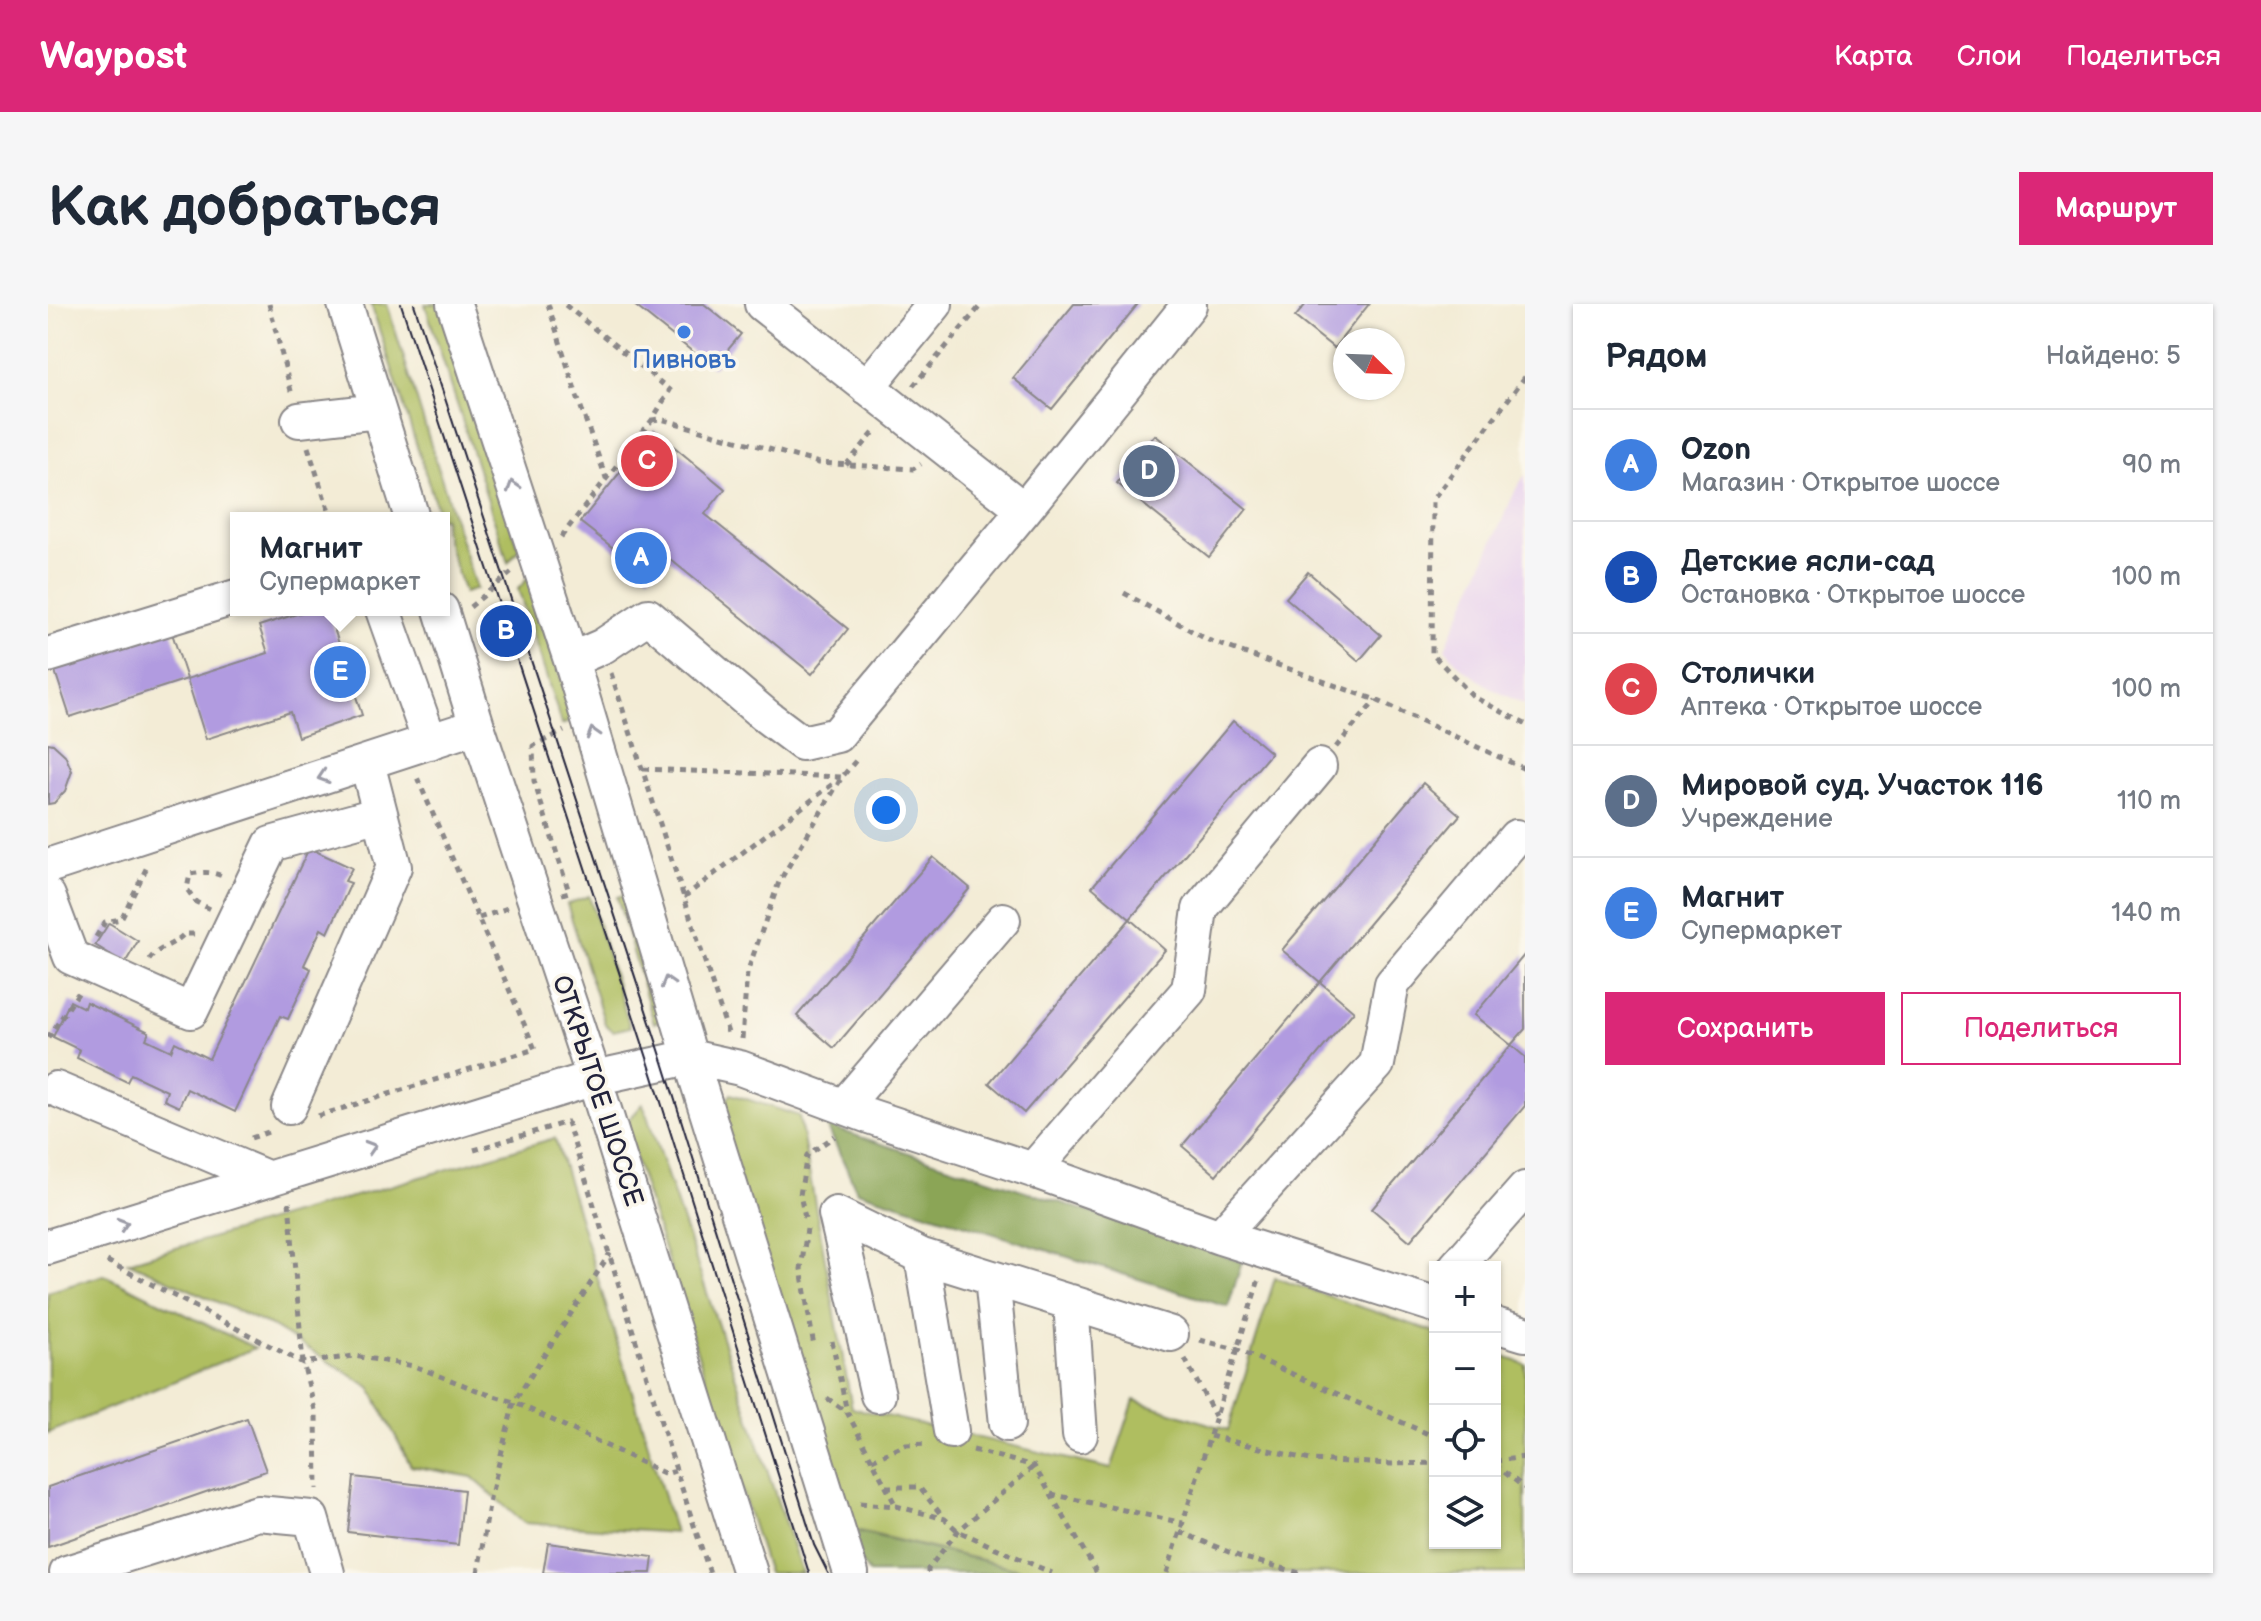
<!DOCTYPE html>
<html lang="ru">
<head>
<meta charset="utf-8">
<style>
	body { margin:0; font-family:"Balsamiq Sans",sans-serif; background:#f6f6f7; color:#1f2937 }
	.controls { position:absolute; right:24px; bottom:24px; display:grid; overflow:hidden; border-radius:0px; box-shadow:0 2px 6px #0004 }
	.controls button { width:72px; height:72px; display:grid; place-items:center; padding:0; border:0; border-bottom:2px solid #e0e1e3; background:#fff; color:#1f2937; font:40px sans-serif }
	.compass { position:absolute; left:1285px; top:24px; width:72px; height:72px; border-radius:50%; background:#fff; box-shadow:0 2px 6px #0004; rotate:113deg }
	.you { position:absolute; left:838px; top:506px; width:28px; height:28px; margin:-20px; border:6px solid #fff; border-radius:50%; background:#1a73e8; box-shadow:0 0 0 12px #1a73e833 }
	.badge { display:grid; place-items:center; width:52px; height:52px; border-radius:50%; background:#db2777; color:#fff; font-size:26px; font-weight:700 }
	.pin { position:absolute; translate:-50% -50%; border:4px solid #fff; box-shadow:0 2px 8px #0006 }
	.popup { position:absolute; left:182px; top:208px; width:220px; height:104px; box-sizing:border-box; display:grid; place-content:center; border-radius:0px; background:#fff; filter:drop-shadow(0 2px 6px #0005); font-size:26px; white-space:nowrap; color:#747a83 }
	.popup b { font-size:30px; color:#1f2937 }
	.popup::after { content:''; position:absolute; left:50%; top:100%; margin-left:-16px; border:16px solid transparent; border-top-color:#fff }
	.list { margin:0; padding:0; list-style:none }
	h2 { display:flex; justify-content:space-between; align-items:center; height:104px; margin:0; padding:0 32px; font-size:34px }
	h2 small { font-size:26px; font-weight:400; color:#747a83 }
	.list li { display:grid; grid-template-columns:52px 1fr auto; gap:24px; align-items:center; box-sizing:border-box; height:112px; padding:0 32px; border-top:2px solid #e0e1e3 }
	.list b { display:block; font-size:30px; white-space:nowrap }
	.list p { margin:0; font-size:26px; white-space:nowrap; color:#747a83 }
	.list em { font-size:26px; font-style:normal; color:#747a83 }
	.actions { display:flex; gap:16px; padding:24px 32px }
	.actions a { flex:1; padding:18px 0; border:2px solid #db2777; border-radius:0px; text-align:center; font-size:28px; color:#db2777 }
	.actions .main { background:#db2777; color:#fff }
	.icon { flex:none; width:44px; height:44px; fill:none; stroke:currentColor; stroke-width:2; stroke-linecap:round; stroke-linejoin:round }
	.map { position:relative; flex:none; width:1477px; height:1269px; overflow:hidden; border-radius:0px }
	header { display:flex; align-items:center; gap:48px; box-sizing:border-box; height:112px; padding:0 40px; background:#db2777; color:#fff }
	header strong { font-size:38px }
	nav { display:flex; gap:44px; margin-inline-start:auto; font-size:28px }
	.intro { display:flex; align-items:center; justify-content:space-between; box-sizing:border-box; height:192px; padding:0 48px }
	h1 { margin:0; font-size:56px }
	.button { padding:20px 36px; border-radius:0px; background:#db2777; color:#fff; font-size:28px; font-weight:700 }
	main { display:flex; gap:48px; padding:0 48px }
	aside { flex:1; background:#fff; border-radius:0px; box-shadow:0 2px 6px #0004 }
	.map>svg:first-child { display:block }
	.built { fill:#e8d2ee }
	.green { fill:#afbe61; stroke:#68704e; stroke-width:2 }
	.forest { fill:#8ba557; stroke:#566449; stroke-width:2 }
	.building { fill:#b19be0 }
	.lines { fill:none; stroke-linecap:round; stroke-linejoin:round }
	.minor-casing { stroke:#8a8788; stroke-width:38 }
	.path { stroke:#8a8788; stroke-width:5; stroke-dasharray:6 6; stroke-linecap:butt }
	.minor { stroke:#fff; stroke-width:34 }
	.tram { stroke:#22223b; stroke-width:2 }
	.oneway { stroke:#9c9ca7 }
	.shop-dot { fill:#3f7fe0; stroke:#fbf7ec; stroke-width:3 }
	.labels { text-anchor:middle; dominant-baseline:central; stroke-width:7; stroke-linejoin:round; paint-order:stroke }
	.shop-label { font-size:26px; fill:#366cbe; stroke:#fbf7ec }
	.street-label { font-size:26px; fill:#22223b; stroke:#fbf7ec }
</style>
</head>
<body>
<header>
<strong>Waypost</strong>
<nav><a>Карта</a><a>Слои</a><a>Поделиться</a></nav>
</header>
<div class="intro"><h1>Как добраться</h1><a class="button">Маршрут</a></div>
<main>
<div class="map">
<svg width="1477" height="1269" viewBox="0 0 1477 1269">
	<rect width="100%" height="100%" fill="#fbf7ec"/>
	<filter id="ink" filterUnits="userSpaceOnUse"><feTurbulence type="fractalNoise" baseFrequency=".0125" numOctaves="2"/><feDisplacementMap in="SourceGraphic" scale="16" xChannelSelector="R" yChannelSelector="G"/><feConvolveMatrix kernelMatrix="1 2 1 2 8 2 1 2 1" color-interpolation-filters="sRGB"/></filter>
	<filter id="wash" filterUnits="userSpaceOnUse"><feTurbulence type="fractalNoise" baseFrequency=".006" numOctaves="4" result="noise"/><feDisplacementMap in="SourceGraphic" scale="32" xChannelSelector="R" yChannelSelector="G"/><feGaussianBlur stdDeviation="1.8" result="paint"/><feColorMatrix in="noise" values="0 0 0 0 0 0 0 0 0 0 0 0 0 0 0 0 0 1.4 0 .05"/><feComposite in="paint" operator="in"/></filter>
	<g filter="url(#wash)">
		<rect width="100%" height="100%" fill="#f3ecd6"/>
		<path class="built" d="M1477 171V401L1444 385 1414 364 1397 344 1468 185Z"/>
		<path class="green" d="M323 0H339L428 285 416 289 396 227V214H392Z
			M377 0H392L471 246 460 259Z
			M481 273 526 416 514 421 470 285Z
			M583 589 615 715 606 719 569 593Z
			M541 592 582 723 565 727 557 720 519 600Z
			M683 790 751 812 804 1104 1063 1165 1086 1096 1180 1126 1227 974 1387 1028V1239H1447V1050L1477 1060V1269H988L803 1225 670 809Z
			M595 800 754 1269H720L580 832 578 819Z
			M507 834 627 1229 476 1219 424 1173 363 1162 322 1083 225 1023 80 958Z
			M56 971 207 1044 0 1129V988Z"/>
		<path class="forest" d="M779 822 1194 958 1180 1003 809 887Z
			M803 1226 988 1269H821L812 1257Z"/>
		<g id="blocks">
			<path class="building" d="M585 0H656L693 30 665 64Z
				M1026 0H1090L1004 105 965 74Z
				M1258 0H1321L1286 44 1247 13Z
				M606 126 677 185 657 210 800 325 764 370 618 252 601 272 532 218Z
				M1107 131 1199 205 1161 253 1069 179Z
				M1260 268 1333 331 1311 357 1238 294Z
				M261 306H280L314 411 250 433 242 408 158 435 139 375 220 349 211 322Z
				M122 323 139 375 22 413 5 361Z
				M1185 417 1223 449 1082 615 1044 583Z
				M0 439 5 440 17 451 24 467 17 487 6 499 0 500Z
				M1375 479 1412 511 1272 678 1234 646Z
				M261 544 304 564 297 577 303 579 280 629 273 625 256 661 263 665 240 715 232 712 187 808 139 785 131 803 116 796 119 787 83 770 79 778 29 754 32 746 5 733 22 697 36 704 38 698 101 728 98 735 123 747 127 738 161 755Z
				M885 553 922 584 786 744 749 712Z
				M1082 615 1117 646 976 809 941 779Z
				M61 619 90 637 77 659 47 641Z
				M1477 650V725L1463 741 1426 711Z
				M1272 678 1306 707 1168 871 1134 842Z
				M1463 741 1477 753V802L1362 937 1324 905Z
				M199 1114 218 1167 0 1243V1183Z
				M306 1173 416 1186 410 1241 300 1228Z
				M500 1239 605 1253 603 1269H495Z"/>
		</g>
	</g>
	<g filter="url(#ink)">
		<use href="#blocks" fill-opacity="0" stroke="#8a8788" stroke-width="2"/>
		<g class="lines">
			<g class="minor-casing">
				<path id="minor" d="M297 0 364 214
					M406 0 523 356 642 753 803 1269
					M714 0 976 206
					M819 83 887 0
					M251 116 330 107
					M335 306 382 438
					M393 306 429 422 546 774 702 1269
					M0 351 188 293
					M523 356 555 342 600 312 718 412 754 439 789 431 976 206 1141 1
					M0 562 429 422
					M0 592 23 653 143 707 223 540 332 510
					M8 785 221 875
					M796 802 955 616
					M241 803 346 563 319 459
					M985 866 1141 686 1152 605 1271 462
					M788 910 874 952 1123 1030
					M788 910 830 1091
					M1172 933 1329 760 1344 680 1468 533
					M0 943 546 774 642 753 692 764 821 812 985 866 1172 933 1387 1001
					M874 952 903 1127
					M1408 963 1477 885
					M944 974 959 1120
					M1023 998 1032 1131
					M1447 1021 1477 1030
					M19 1269 210 1209 263 1214 279 1269"/>
			</g>
			<path class="path" d="M221 0 244 91
				M500 0 529 92 558 174
				M1477 73 1385 195 1384 350 1426 393 1477 420
				M865 82 934 0
				M604 116 613 115 771 159 865 165 873 160
				M260 143 283 214
				M798 161 828 126
				M513 233 604 116 622 86 516 0
				M1076 289 1160 336 1328 396 1477 465
				M422 303 464 268
				M563 369 681 732
				M1288 443 1328 396
				M595 465 794 473
				M514 590 521 588 486 477 485 442 516 427
				M636 593 790 476
				M162 605 148 598 139 585 142 570C155 568 164 567 176 573
				M431 614 460 604
				M48 633 57 618 73 615 100 561
				M101 656C110 643 125 642 136 630H149
				M0 734 31 688
				M694 735 699 669 731 578 794 473 810 454
				M270 812 487 745 368 471
				M203 834 223 827
				M426 846 519 818C569 968 611 1120 662 1269
				M241 898 255 1059 268 1110 269 1185
				M757 914 752 891 759 851 787 832
				M759 925 753 965 766 1042
				M59 957 255 1059 306 1052 366 1062 439 1090 466 1098 618 1170 627 1167
				M1152 1036 1188 1045 1387 1133
				M784 1037 799 1108 848 1202
				M1137 1055 1167 1112
				M779 1094 797 1107
				M1162 1132 1262 1156 1344 1160 1387 1159
				M925 1146 986 1162 1049 1269
				M824 1156 858 1141 880 1140
				M1447 1157 1477 1153
				M1447 1161 1477 1184
				M838 1183H871L895 1213
				M1003 1190 1135 1219
				M812 1199 848 1202 897 1215 910 1227 1004 1269
				M1132 1228 1193 1253 1252 1269
				M430 1269 442 1195 466 1098 562 949
				M880 1269V1265L910 1227 985 1163
				M1119 1269 1211 975"/>
			<use href="#minor" class="minor"/>
			<path class="tram" d="M353 0 601 760 761 1269
				M366 0 615 758 766 1241 780 1269"/>
		</g>
		<defs><path id="oneway-chevron" d="M-2-3.5L2.5 0L-2 3.5" fill="none" stroke-width="1.6" stroke-linecap="round" stroke-linejoin="round" transform="scale(2)"/></defs>
		<g class="oneway">
			<use href="#oneway-chevron" transform="translate(465 182) rotate(-108)"/>
			<use href="#oneway-chevron" transform="translate(545 429) rotate(-107)"/>
			<use href="#oneway-chevron" transform="translate(275 473) rotate(162)"/>
			<use href="#oneway-chevron" transform="translate(619 678) rotate(-107)"/>
			<use href="#oneway-chevron" transform="translate(323 843) rotate(-17)"/>
			<use href="#oneway-chevron" transform="translate(75 920) rotate(-17)"/>
		</g>
	</g>
	<circle class="shop-dot" cx="636" cy="28" r="8"/>
	<g class="labels">
		<g class="shop-label">
			<text x="636" y="56">Пивновъ</text>
		</g>
		<g class="street-label">
			<text transform="translate(549 787) rotate(72)">ОТКРЫТОЕ ШОССЕ</text>
		</g>
	</g>
</svg>
<div class="controls">
<button>+</button>
<button>−</button>
<button><svg class="icon" aria-label="locate" viewBox="0 0 24 24"><circle cx="12" cy="12" r="6"/><path d="M12 2v4M12 18v4M2 12h4M18 12h4"/></svg></button>
<button><svg class="icon" aria-label="layers" viewBox="0 0 24 24"><path d="M12 4l9 5-9 5-9-5zM3 14l9 5 9-5"/></svg></button>
</div>
<svg class="compass" viewBox="-18 -18 36 36"><path d="M0-13l5 13h-10z" fill="#e53935"/><path d="M0 13l5-13h-10z" fill="#747a83"/></svg>
<div class="you"></div>
<div class="pin badge" style="left:593px;top:254px;background:#3f7fe0">A</div>
<div class="pin badge" style="left:458px;top:327px;background:#1a4fb4">B</div>
<div class="pin badge" style="left:599px;top:157px;background:#e0444e">C</div>
<div class="pin badge" style="left:1101px;top:167px;background:#5c6f8a">D</div>
<div class="pin badge" style="left:292px;top:368px;background:#3f7fe0">E</div>
<div class="popup"><b>Магнит</b>Супермаркет</div>
</div>
<aside>
<h2>Рядом<small>Найдено: 5</small></h2>
<ul class="list">
<li><span class="badge" style="background:#3f7fe0">A</span><div><b>Ozon</b><p>Магазин · Открытое шоссе</p></div><em>90 m</em></li>
<li><span class="badge" style="background:#1a4fb4">B</span><div><b>Детские ясли-сад</b><p>Остановка · Открытое шоссе</p></div><em>100 m</em></li>
<li><span class="badge" style="background:#e0444e">C</span><div><b>Столички</b><p>Аптека · Открытое шоссе</p></div><em>100 m</em></li>
<li><span class="badge" style="background:#5c6f8a">D</span><div><b>Мировой суд. Участок 116</b><p>Учреждение</p></div><em>110 m</em></li>
<li><span class="badge" style="background:#3f7fe0">E</span><div><b>Магнит</b><p>Супермаркет</p></div><em>140 m</em></li>
</ul>
<div class="actions"><a class="main">Сохранить</a><a>Поделиться</a></div>
</aside>
</main>
</body>
</html>
